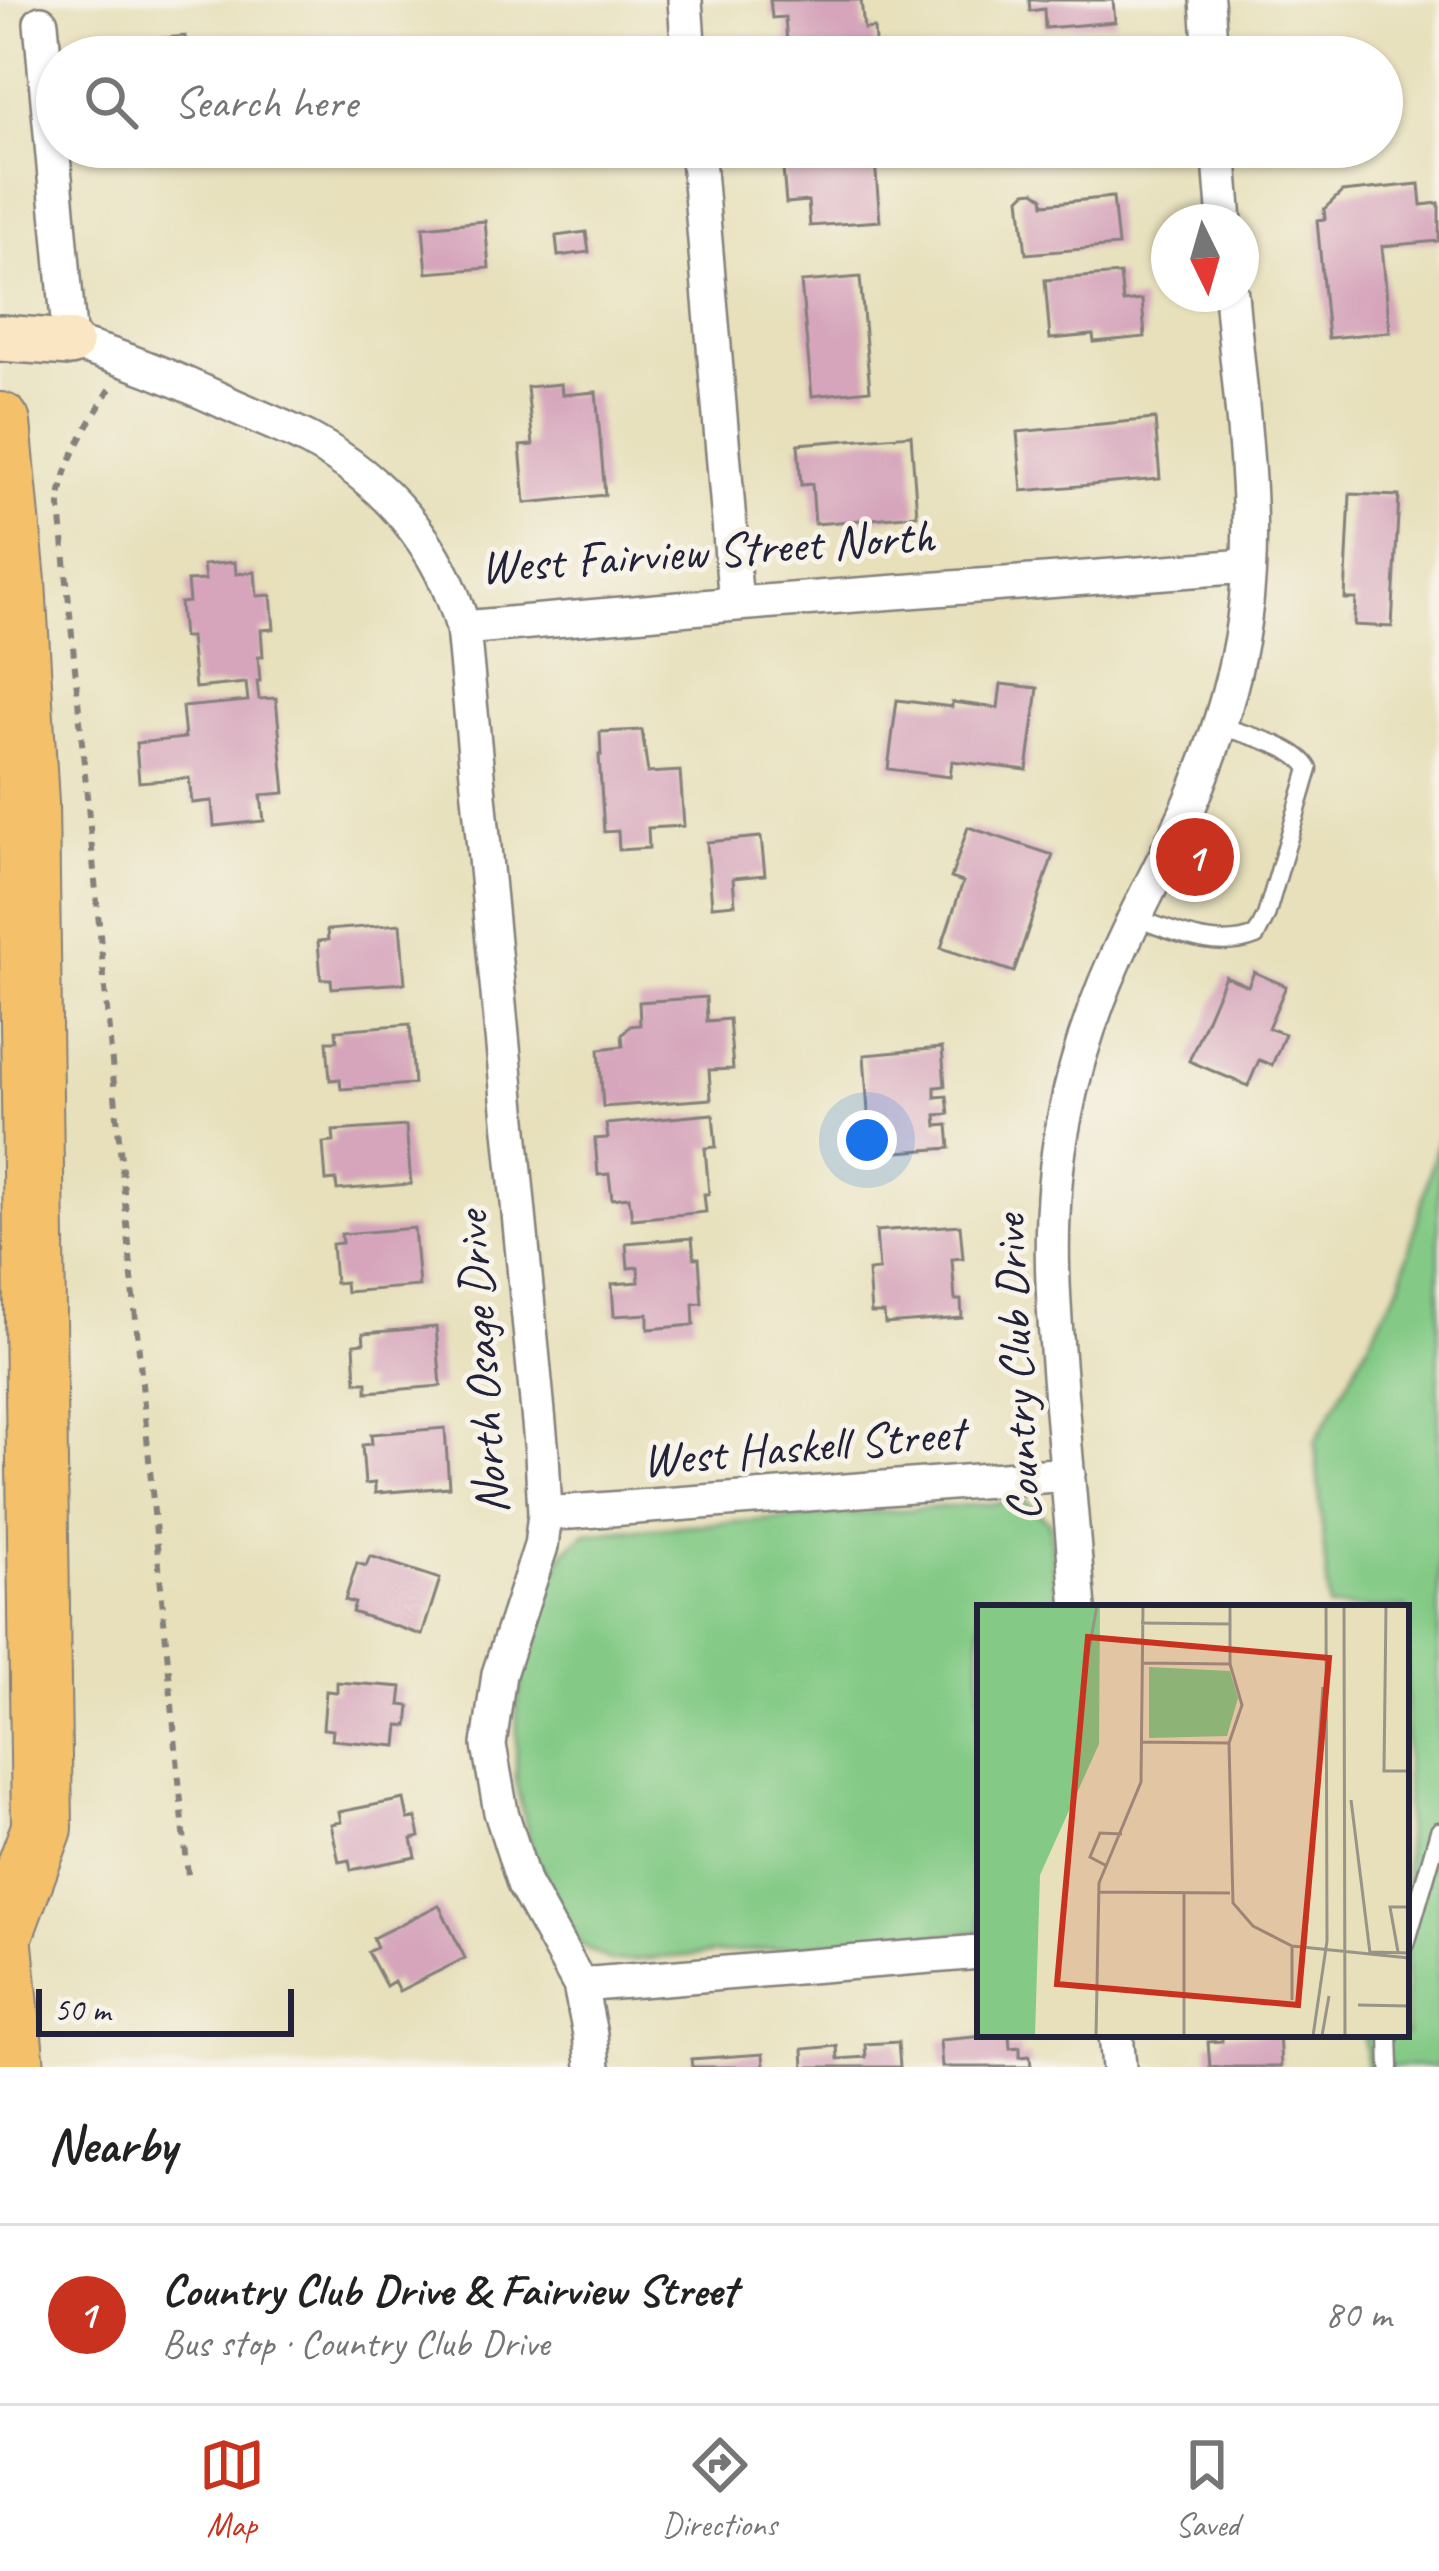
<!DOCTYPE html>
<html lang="en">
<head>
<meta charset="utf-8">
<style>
	body { margin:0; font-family:Caveat,sans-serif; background:#f6f6f6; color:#222 }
	.compass { position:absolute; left:1151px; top:204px; width:108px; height:108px; border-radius:50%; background:#fff; box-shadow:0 3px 9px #0004; rotate:175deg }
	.scale { position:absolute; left:36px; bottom:30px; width:258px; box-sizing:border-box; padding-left:12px; border:6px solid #22223b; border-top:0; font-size:33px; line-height:42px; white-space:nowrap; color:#22223b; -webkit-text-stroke:9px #f7f3e8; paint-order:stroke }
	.you { position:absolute; left:867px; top:1140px; width:42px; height:42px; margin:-30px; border:9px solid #fff; border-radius:50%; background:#1a73e8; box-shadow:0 0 0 18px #1a73e833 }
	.badge { display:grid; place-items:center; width:78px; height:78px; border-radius:50%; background:#c8321e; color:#fff; font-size:39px; font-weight:700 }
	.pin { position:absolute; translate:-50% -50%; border:6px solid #fff; box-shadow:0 3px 12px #0006 }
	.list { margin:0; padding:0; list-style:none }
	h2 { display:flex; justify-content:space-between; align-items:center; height:156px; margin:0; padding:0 48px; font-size:51px }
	h2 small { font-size:39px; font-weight:400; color:#767676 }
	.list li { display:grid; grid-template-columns:78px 1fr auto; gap:36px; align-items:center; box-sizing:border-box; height:180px; padding:0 48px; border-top:3px solid #e0e0e0 }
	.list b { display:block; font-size:45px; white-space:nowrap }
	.list p { margin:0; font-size:39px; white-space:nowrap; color:#767676 }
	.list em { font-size:39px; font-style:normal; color:#767676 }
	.icon { flex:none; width:66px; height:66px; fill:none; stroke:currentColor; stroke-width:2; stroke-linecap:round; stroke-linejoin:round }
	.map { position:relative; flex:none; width:1439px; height:2067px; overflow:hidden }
	.search { position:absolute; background:#fff; box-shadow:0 3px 9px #0004; left:36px; right:36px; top:36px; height:132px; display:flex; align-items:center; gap:30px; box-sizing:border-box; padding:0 42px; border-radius:66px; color:#767676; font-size:45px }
	.sheet { height:336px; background:#fff }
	nav { display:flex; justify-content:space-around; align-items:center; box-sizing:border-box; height:168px; border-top:3px solid #e0e0e0; background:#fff; font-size:33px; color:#767676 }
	nav a { display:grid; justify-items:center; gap:6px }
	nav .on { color:#c8321e }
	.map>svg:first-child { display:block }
	.green { fill:#84ca86; stroke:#537660; stroke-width:3 }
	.building { fill:#d6a5bb }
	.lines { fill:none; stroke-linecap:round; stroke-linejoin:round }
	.lane-casing { stroke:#84817b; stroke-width:21 }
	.street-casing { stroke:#84817b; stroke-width:38 }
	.secondary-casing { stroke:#84817b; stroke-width:50 }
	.highway-casing { stroke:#84817b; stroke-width:64 }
	.path { stroke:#84817b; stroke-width:6; stroke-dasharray:9 9; stroke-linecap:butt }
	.lane { stroke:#fff; stroke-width:16 }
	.street { stroke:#fff; stroke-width:33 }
	.secondary { stroke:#fbe6c3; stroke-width:45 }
	.highway { stroke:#f4c16a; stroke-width:60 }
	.labels { text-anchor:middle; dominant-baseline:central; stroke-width:10; stroke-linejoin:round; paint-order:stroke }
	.street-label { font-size:48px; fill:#22223b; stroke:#f7f3e8 }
	.inset-road { fill:none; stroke:#989488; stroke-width:3 }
	.view { fill:#c8321e; fill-opacity:0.15; stroke:#c8321e; stroke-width:6 }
	.inset-edge { fill:none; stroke:#22223b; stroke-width:6 }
</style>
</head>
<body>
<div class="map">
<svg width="1439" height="2067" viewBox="0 0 1439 2067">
	<rect width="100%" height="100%" fill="#f7f3e8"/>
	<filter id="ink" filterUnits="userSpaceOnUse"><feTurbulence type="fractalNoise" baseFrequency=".00833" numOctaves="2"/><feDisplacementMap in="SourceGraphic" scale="24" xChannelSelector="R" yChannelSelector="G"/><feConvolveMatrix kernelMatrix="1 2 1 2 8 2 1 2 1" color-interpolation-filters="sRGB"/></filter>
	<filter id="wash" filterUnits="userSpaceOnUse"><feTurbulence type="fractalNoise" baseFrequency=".004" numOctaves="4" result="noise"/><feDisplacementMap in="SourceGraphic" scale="48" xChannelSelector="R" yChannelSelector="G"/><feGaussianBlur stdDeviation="2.7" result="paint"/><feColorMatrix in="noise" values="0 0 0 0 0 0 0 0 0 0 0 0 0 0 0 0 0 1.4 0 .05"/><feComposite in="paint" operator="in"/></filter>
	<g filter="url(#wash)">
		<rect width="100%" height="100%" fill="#e7e0bb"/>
		<path class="green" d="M1439 1137V2067H1367L1364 2034H1406V1608H1329L1315 1442 1400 1284Z
			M1025 1501 1050 1523 1056 1608H980V1932L611 1962 579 1944 532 1850 516 1784 517 1703 528 1650 546 1591 564 1552 586 1533Z"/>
		<g id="blocks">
			<path class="building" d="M770 0H861L864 29 874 28 876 57H788L785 17 772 18Z
				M1029 0H1113L1115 22 1045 28 1044 9 1030 11Z
				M185 36 187 57H130L128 41Z
				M875 161 880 221 810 226 808 201 786 203 783 169Z
				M1419 184 1421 205 1439 203V241L1382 246 1390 332 1328 338 1317 220 1325 219 1324 209 1342 192Z
				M1035 191 1043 197 1044 204 1113 197 1118 246 1026 254 1020 198 1026 192Z
				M485 221 489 268 427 273 423 227Z
				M586 232 589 252 558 256 556 236Z
				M1120 274 1123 302 1142 300 1145 337 1094 342 1093 335 1050 339 1045 280Z
				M860 277 870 390 812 396 801 282Z
				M561 384 562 395 596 392 605 495 525 503 520 446 533 445 527 387Z
				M1155 419 1160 479 1022 491 1017 432Z
				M911 435 917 515 815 524 812 484 801 485 798 444Z
				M1350 494 1399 496 1392 627 1354 625 1356 599H1345Z
				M235 562 236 574 255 572 257 596 271 595 274 629 261 630 263 656H258L260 681H257L259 699 276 698 285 793 261 795 264 821 214 826 212 801 192 803 189 778 139 782 136 743 185 738 182 707 248 701 246 683 195 688 190 637H183L180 603 189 602 187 581 205 580 203 565Z
				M1001 684 1038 688 1027 770 952 761 950 777 888 769 897 700 952 707V702L998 708Z
				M642 730 648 773 680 771 684 826 648 828 649 848 619 850 618 831 604 832 599 755H601L600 732Z
				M968 827 1053 855 1014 972 941 948 963 882 951 878Z
				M761 837 765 875 733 878 735 904 712 906 707 842Z
				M400 924 405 983 332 988 331 979H321L318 941 328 940 327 930Z
				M1254 972 1286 986 1268 1028 1285 1034 1272 1065 1259 1060 1248 1086 1189 1061 1225 976 1248 986Z
				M706 997 707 1021 729 1019 733 1069 709 1070 711 1099 603 1107 599 1049 623 1046 622 1035 630 1026 640 1025 639 1002Z
				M410 1024 414 1084 341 1089 340 1079 330 1080 327 1041H337L336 1030Z
				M942 1048 945 1086 935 1087V1097L947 1096 949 1114 936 1115 937 1126 948 1125 950 1148 871 1154 864 1055Z
				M713 1114 716 1147 705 1148 709 1194H704L706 1212 632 1219 629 1197 612 1199 609 1174 598 1175 595 1139 608 1138 606 1124Z
				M406 1126 411 1184 337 1190 336 1180 326 1181 323 1143 334 1142 333 1131Z
				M960 1225 963 1258 952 1259 955 1300H961L962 1318 885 1324 884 1313H871L868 1271 879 1270 876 1231Z
				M414 1228 419 1286 346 1292 345 1282 335 1283 332 1244 342 1243 341 1234Z
				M692 1238 694 1258H699L702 1303 693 1304 694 1325 648 1329V1314L614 1316 612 1284 639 1282 638 1267 628 1268 626 1243Z
				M436 1327 441 1386 367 1392V1382H356L354 1344 364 1343 363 1333Z
				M445 1428 449 1487 375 1493V1483L365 1484 362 1445 372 1444 371 1434Z
				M370 1556 440 1579 422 1635 352 1612 355 1603 345 1600 357 1563 366 1566Z
				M337 1682 402 1687 400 1705 410 1706 408 1726 399 1725 397 1746 332 1740 333 1730 323 1729 326 1691 337 1692Z
				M404 1799 408 1819 416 1818 420 1837 412 1839 416 1857 351 1870 349 1860 339 1862 331 1824 341 1822 339 1812Z
				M439 1905 465 1958 399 1991 394 1981 386 1986 368 1952 377 1947 373 1938Z
				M1009 2034 1010 2048 1020 2047V2057L1030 2056 1031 2067H942L940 2040Z
				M1222 2034H1279L1281 2067H1210L1208 2042 1222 2041Z
				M898 2042 900 2067H804L803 2049 837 2046 838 2059 866 2057 865 2044Z
				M763 2054 764 2067H692L691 2059Z"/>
		</g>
	</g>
	<g filter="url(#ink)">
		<use href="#blocks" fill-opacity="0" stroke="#84817b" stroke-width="3"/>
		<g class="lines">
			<g class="lane-casing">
				<path id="lane" d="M1135 918C1174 931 1215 952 1256 936L1266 916 1309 769C1297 746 1244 734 1219 726
					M1406 1944 1439 1831
					M1389 2034 1390 2067"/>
			</g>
			<g class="street-casing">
				<path id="street" d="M685 0 689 57
					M1207 0 1211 57
					M41 23 70 343C124 357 175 379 225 402 253 415 283 426 310 440 384 480 441 545 463 628L542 1454 545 1514 541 1546 499 1674 489 1745 501 1812 524 1884 580 1985 590 2034 593 2067
					M697 147 736 604
					M1219 147 1225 222
					M463 628 736 604 1247 566
					M545 1514 1068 1474
					M1079 1608C1073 1539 1067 1470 1061 1400 1053 1306 1045 1214 1064 1121 1076 1056 1099 992 1128 932 1151 883 1178 836 1198 785 1219 732 1236 676 1244 619 1259 513 1240 401 1231 294
					M580 1985 980 1952
					M1116 2034 1119 2067"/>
			</g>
			<g class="secondary-casing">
				<path id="secondary" d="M0 338 70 343"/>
			</g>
			<g class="highway-casing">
				<path id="highway" d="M0 423 15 582 28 803 42 1828 1 1938
					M0 1925 14 2067"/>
			</g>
			<path class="path" d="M110 389C90 422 59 469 60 507L188 1876"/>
			<use href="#lane" class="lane"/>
			<use href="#street" class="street"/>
			<use href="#secondary" class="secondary"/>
			<use href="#highway" class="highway"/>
		</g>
	</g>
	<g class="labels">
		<g class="street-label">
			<text transform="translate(707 551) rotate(-4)">West Fairview Street North</text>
			<text transform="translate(481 1363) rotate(-94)">North Osage Drive</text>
			<text transform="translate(1016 1368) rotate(-93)">Country Club Drive</text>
			<text transform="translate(803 1446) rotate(-5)">West Haskell Street</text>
		</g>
	</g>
	<g transform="translate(977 1605)">
		<rect width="432" height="432" fill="#e7e0bb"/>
		<path d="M0 1H123L122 139 63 270 58 431H0ZM172 62 253 66 261 93 250 131 172 133Z" fill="#84ca86"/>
		<path class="inset-road" d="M253 1V59L265 100 252 138 256 298 276 321 315 341 432 353M367 1 368 431M409 1 407 166H432M164 18 253 19M165 58 253 59M105 81 120 1M164 137 252 138M374 195 393 348M128 260 113 252 123 228 145 229M121 287 253 288M315 341V395M328 343 346 82M394 347 432 348M421 347 413 302H432M381 400 432 401M119 431 122 278 164 177 166 1M207 431V288M336 431 350 336 349 1M345 431 352 391"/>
		<path class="view" d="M111 32 352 53 321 400 80 379Z"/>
		<rect width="432" height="432" class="inset-edge"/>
	</g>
</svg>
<svg class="compass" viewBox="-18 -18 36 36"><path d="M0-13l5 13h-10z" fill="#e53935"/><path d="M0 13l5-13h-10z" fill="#767676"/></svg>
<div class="scale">50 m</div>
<div class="you"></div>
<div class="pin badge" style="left:1195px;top:857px">1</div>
<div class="search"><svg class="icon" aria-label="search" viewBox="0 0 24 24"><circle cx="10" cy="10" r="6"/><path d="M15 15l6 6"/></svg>Search here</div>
</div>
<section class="sheet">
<h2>Nearby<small></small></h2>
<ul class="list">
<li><span class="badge">1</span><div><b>Country Club Drive &amp; Fairview Street</b><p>Bus stop · Country Club Drive</p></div><em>80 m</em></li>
</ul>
</section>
<nav>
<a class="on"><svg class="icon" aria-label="map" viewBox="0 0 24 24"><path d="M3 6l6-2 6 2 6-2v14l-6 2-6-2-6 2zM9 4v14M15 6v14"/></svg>Map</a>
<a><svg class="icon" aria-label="directions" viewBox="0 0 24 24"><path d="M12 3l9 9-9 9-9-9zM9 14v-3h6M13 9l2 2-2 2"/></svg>Directions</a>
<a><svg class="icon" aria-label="saved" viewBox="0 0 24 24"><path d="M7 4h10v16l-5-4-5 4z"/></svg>Saved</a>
</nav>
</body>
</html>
